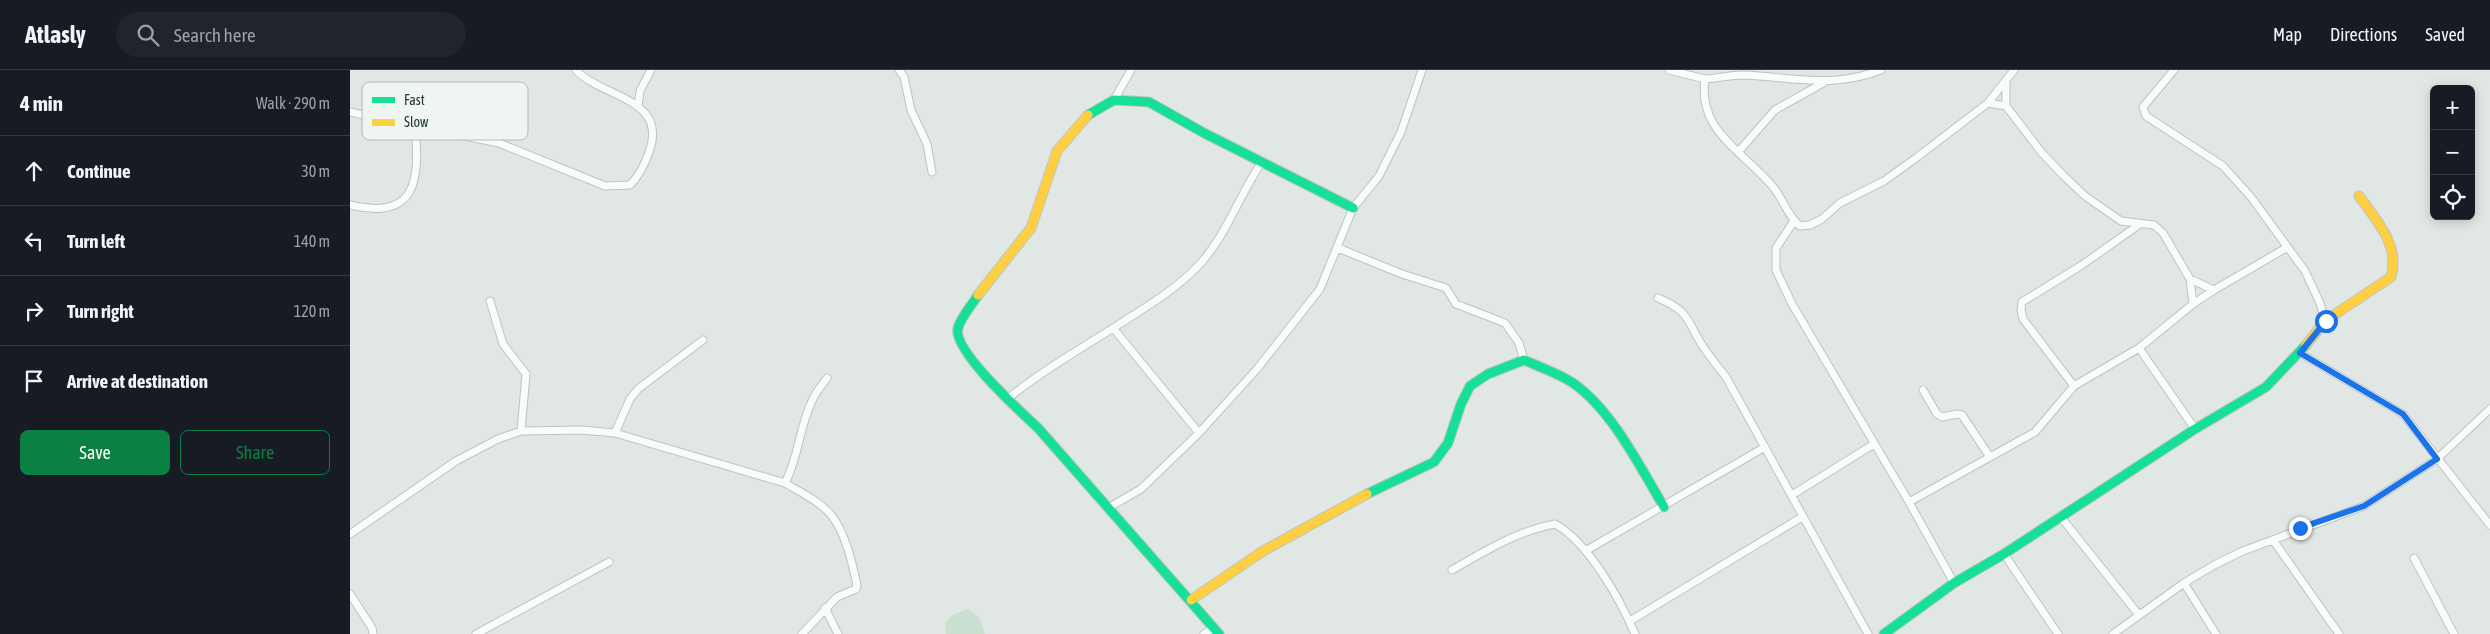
<!DOCTYPE html>
<html lang="en">
<head>
<meta charset="utf-8">
<style>
	body { margin:0; font-family:"Asap Condensed",sans-serif; background:#20242c; color:#f1f3f6 }
	.controls { position:absolute; right:15px; top:15px; display:grid; overflow:hidden; border-radius:8px; box-shadow:0 2px 12px #0003 }
	.controls button { width:45px; height:45px; display:grid; place-items:center; padding:0; border:0; border-bottom:1px solid #363941; background:#171b24; color:#f1f3f6; font:25px sans-serif }
	.stop { position:absolute; width:15px; height:15px; margin:-11px; border:4px solid #1a73e8; border-radius:50%; background:#fff }
	.stop.end { background:#1a73e8; border-color:#fff; box-shadow:0 1px 5px #0008 }
	.list { margin:0; padding:0; list-style:none }
	h2 { display:flex; justify-content:space-between; align-items:center; height:65px; margin:0; padding:0 20px; font-size:21px }
	h2 small { font-size:16px; font-weight:400; color:#9ea1a6 }
	.list li { display:grid; grid-template-columns:32px 1fr auto; gap:15px; align-items:center; box-sizing:border-box; height:70px; padding:0 20px; border-top:1px solid #363941 }
	.list b { display:block; font-size:19px; white-space:nowrap }
	.list em { font-size:16px; font-style:normal; color:#9ea1a6 }
	.actions { display:flex; gap:10px; padding:15px 20px }
	.actions a { flex:1; padding:11px 0; border:1px solid #0b8043; border-radius:8px; text-align:center; font-size:18px; color:#0b8043 }
	.actions .main { background:#0b8043; color:#fff }
	.icon { flex:none; width:28px; height:28px; fill:none; stroke:currentColor; stroke-width:2; stroke-linecap:round; stroke-linejoin:round }
	.map { position:relative; flex:none; width:2140px; height:564px; overflow:hidden }
	header { display:flex; align-items:center; gap:30px; box-sizing:border-box; height:70px; padding:0 25px; background:#171b24; border-bottom:1px solid #363941 }
	header strong { font-size:24px }
	nav { display:flex; gap:28px; margin-inline-start:auto; font-size:18px }
	.search { width:350px; height:45px; background:#20242c; display:flex; align-items:center; gap:12px; box-sizing:border-box; padding:0 18px; border-radius:28px; color:#9ea1a6; font-size:19px }
	main { display:flex }
	aside { flex:1; background:#171b24 }
	.map>svg:first-child { display:block }
	.green { fill:#cae0d1 }
	.lines { fill:none; stroke-linecap:round; stroke-linejoin:round }
	.street-casing { stroke:#bec3c1; stroke-width:9 }
	.fast-casing { stroke:#bdc5c1; stroke-width:11 }
	.slow-casing { stroke:#bdc5c1; stroke-width:11 }
	.street { stroke:#fafbfb; stroke-width:7 }
	.fast { stroke:#16e098; stroke-width:9 }
	.slow { stroke:#ffcf43; stroke-width:9 }
	.route { stroke:#1a73e8; stroke-width:6 }
	.key { fill:#eff6f2; stroke:#b1bdb8; stroke-width:1 }
	.key-label { font-size:14px; fill:#213832 }
</style>
</head>
<body>
<header>
<strong>Atlasly</strong>
<div class="search"><svg class="icon" aria-label="search" viewBox="0 0 24 24"><circle cx="10" cy="10" r="6"/><path d="M15 15l6 6"/></svg>Search here</div>
<nav><a>Map</a><a>Directions</a><a>Saved</a></nav>
</header>
<main>
<aside>
<h2>4 min<small>Walk · 290 m</small></h2>
<ul class="list">
<li><svg class="icon" aria-label="ahead" viewBox="0 0 24 24"><path d="M12 20V5M6 11l6-6 6 6"/></svg><div><b>Continue</b></div><em>30 m</em></li>
<li><svg class="icon" aria-label="left" viewBox="0 0 24 24"><path d="M17 20v-9H6M10 6l-5 5 5 5"/></svg><div><b>Turn left</b></div><em>140 m</em></li>
<li><svg class="icon" aria-label="right" viewBox="0 0 24 24"><path d="M7 20v-9h11M14 6l5 5-5 5"/></svg><div><b>Turn right</b></div><em>120 m</em></li>
<li><svg class="icon" aria-label="arrive" viewBox="0 0 24 24"><path d="M6 21V4h12l-3 4 3 4H6"/></svg><div><b>Arrive at destination</b></div></li>
</ul>
<div class="actions"><a class="main">Save</a><a>Share</a></div>
</aside>
<div class="map">
<svg width="2140" height="564" viewBox="0 0 2140 564">
	<rect width="100%" height="100%" fill="#e1e7e4"/>
	<path class="green" d="M618 539 629 547 635 564H596L595 552 604 544Z"/>
	<g class="lines">
		<g class="street-casing">
			<path id="street" d="M549 0 554 7 561 40 577 74 582 102
				M1319 0 1355 9C1347 62 1395 82 1424 118 1433 129 1438 147 1450 156L1460 155 1472 149 1490 133 1534 111 1566 88 1638 33 1664 0
				M1824 0 1793 37 1796 46 1873 96 1901 127 1955 201 1970 233 1975 251
				M1355 9C1368 8 1381 5 1393 5 1444 7 1480 19 1531 0
				M1656 12V36L1692 83 1714 106 1735 126 1771 151 1804 155 1813 163 1840 209 1843 234
				M764 30 781 0
				M1638 33 1656 36
				M288 36 290 21 301 0
				M0 42 65 56C70 110 67 151 0 135
				M65 56 149 73 255 116 280 115C289 106 295 94 299 82 319 28 252 28 226 0
				M1389 81 1425 40 1473 13
				M1444 151 1426 178V200L1442 234 1559 432 1604 513
				M988 178 1052 204 1096 218 1106 234 1155 253 1169 273 1174 290
				M1840 209 1864 220
				M1308 228C1339 241 1336 249 1352 275 1359 286 1368 297 1376 307L1518 564
				M140 231 153 274 176 304 171 361
				M763 258 849 363
				M1789 278 1845 359
				M1950 283 2053 344 2140 455
				M1724 316 1673 249 1671 240 1672 232 1732 195 1790 154
				M1573 320 1587 344 1592 347 1607 344 1612 345 1640 387
				M657 329C691 302 728 280 765 257 794 238 824 221 848 196 876 167 889 125 912 92
				M265 363 280 329 288 319 353 270
				M435 413C450 422 471 432 482 446 496 465 502 492 507 515L506 519 487 527 452 564
				M1442 425 1524 374
				M1559 432 1685 362 1724 316 1789 278 1843 234 1864 220 1936 178
				M758 438 791 419 849 363 907 299 970 219 1003 138 1029 106 1051 62 1072 0
				M1710 446 1789 545
				M0 464 106 391 148 369 171 361 232 360 265 363 435 413C449 387 449 357 462 331 465 323 472 315 477 308
				M1923 470 1989 564
				M1237 480 1415 377
				M1654 484 1708 564
				M2064 488 2104 564
				M1102 500C1135 481 1167 461 1205 454 1238 472 1270 529 1285 564
				M1834 513 1866 564
				M0 524 22 558 23 564
				M475 538 488 564
				M1280 551 1452 447
				M126 564 259 492
				M854 564 864 558
				M1763 564 1834 513 1866 494 1893 481 2014 436 2087 389 2140 339"/>
		</g>
		<g class="fast-casing">
			<path id="fast" d="M738 45 764 30 799 32 854 63 1003 138
				M628 225C622 235 611 247 608 258 602 280 672 343 688 358L869 564
				M1017 424 1084 392 1098 373 1111 334 1120 316 1138 304 1174 290C1190 297 1208 303 1223 313 1262 340 1290 397 1314 437
				M1534 564 1604 513 1654 484 1845 359 1916 317 1956 275"/>
		</g>
		<g class="slow-casing">
			<path id="slow" d="M628 225 681 158 707 81 738 45
				M1956 275 1975 251 2041 207C2050 175 2027 151 2009 126
				M841 530 913 481 1017 424"/>
		</g>
		<use href="#street" class="street"/>
		<use href="#fast" class="fast"/>
		<use href="#slow" class="slow"/>
	</g>
	<g class="lines">
		<path class="route" d="M1950 458 2014 436 2087 389 2053 344 1950 283 1976 251"/>
	</g>
	<rect x="12" y="12" width="166" height="58" rx="8" class="key"/>
	<rect x="22" y="27" width="23" height="6" fill="#16e098"/>
	<rect x="22" y="49" width="23" height="7" fill="#ffcf43"/>
	<g class="key-label">
		<text x="54" y="35">Fast</text>
		<text x="54" y="57">Slow</text>
	</g>
</svg>
<div class="controls">
<button>+</button>
<button>−</button>
<button><svg class="icon" aria-label="locate" viewBox="0 0 24 24"><circle cx="12" cy="12" r="6"/><path d="M12 2v4M12 18v4M2 12h4M18 12h4"/></svg></button>
</div>
<div class="stop" style="left:1976px;top:251px"></div>
<div class="stop end" style="left:1950px;top:458px"></div>
</div>
</main>
</body>
</html>
